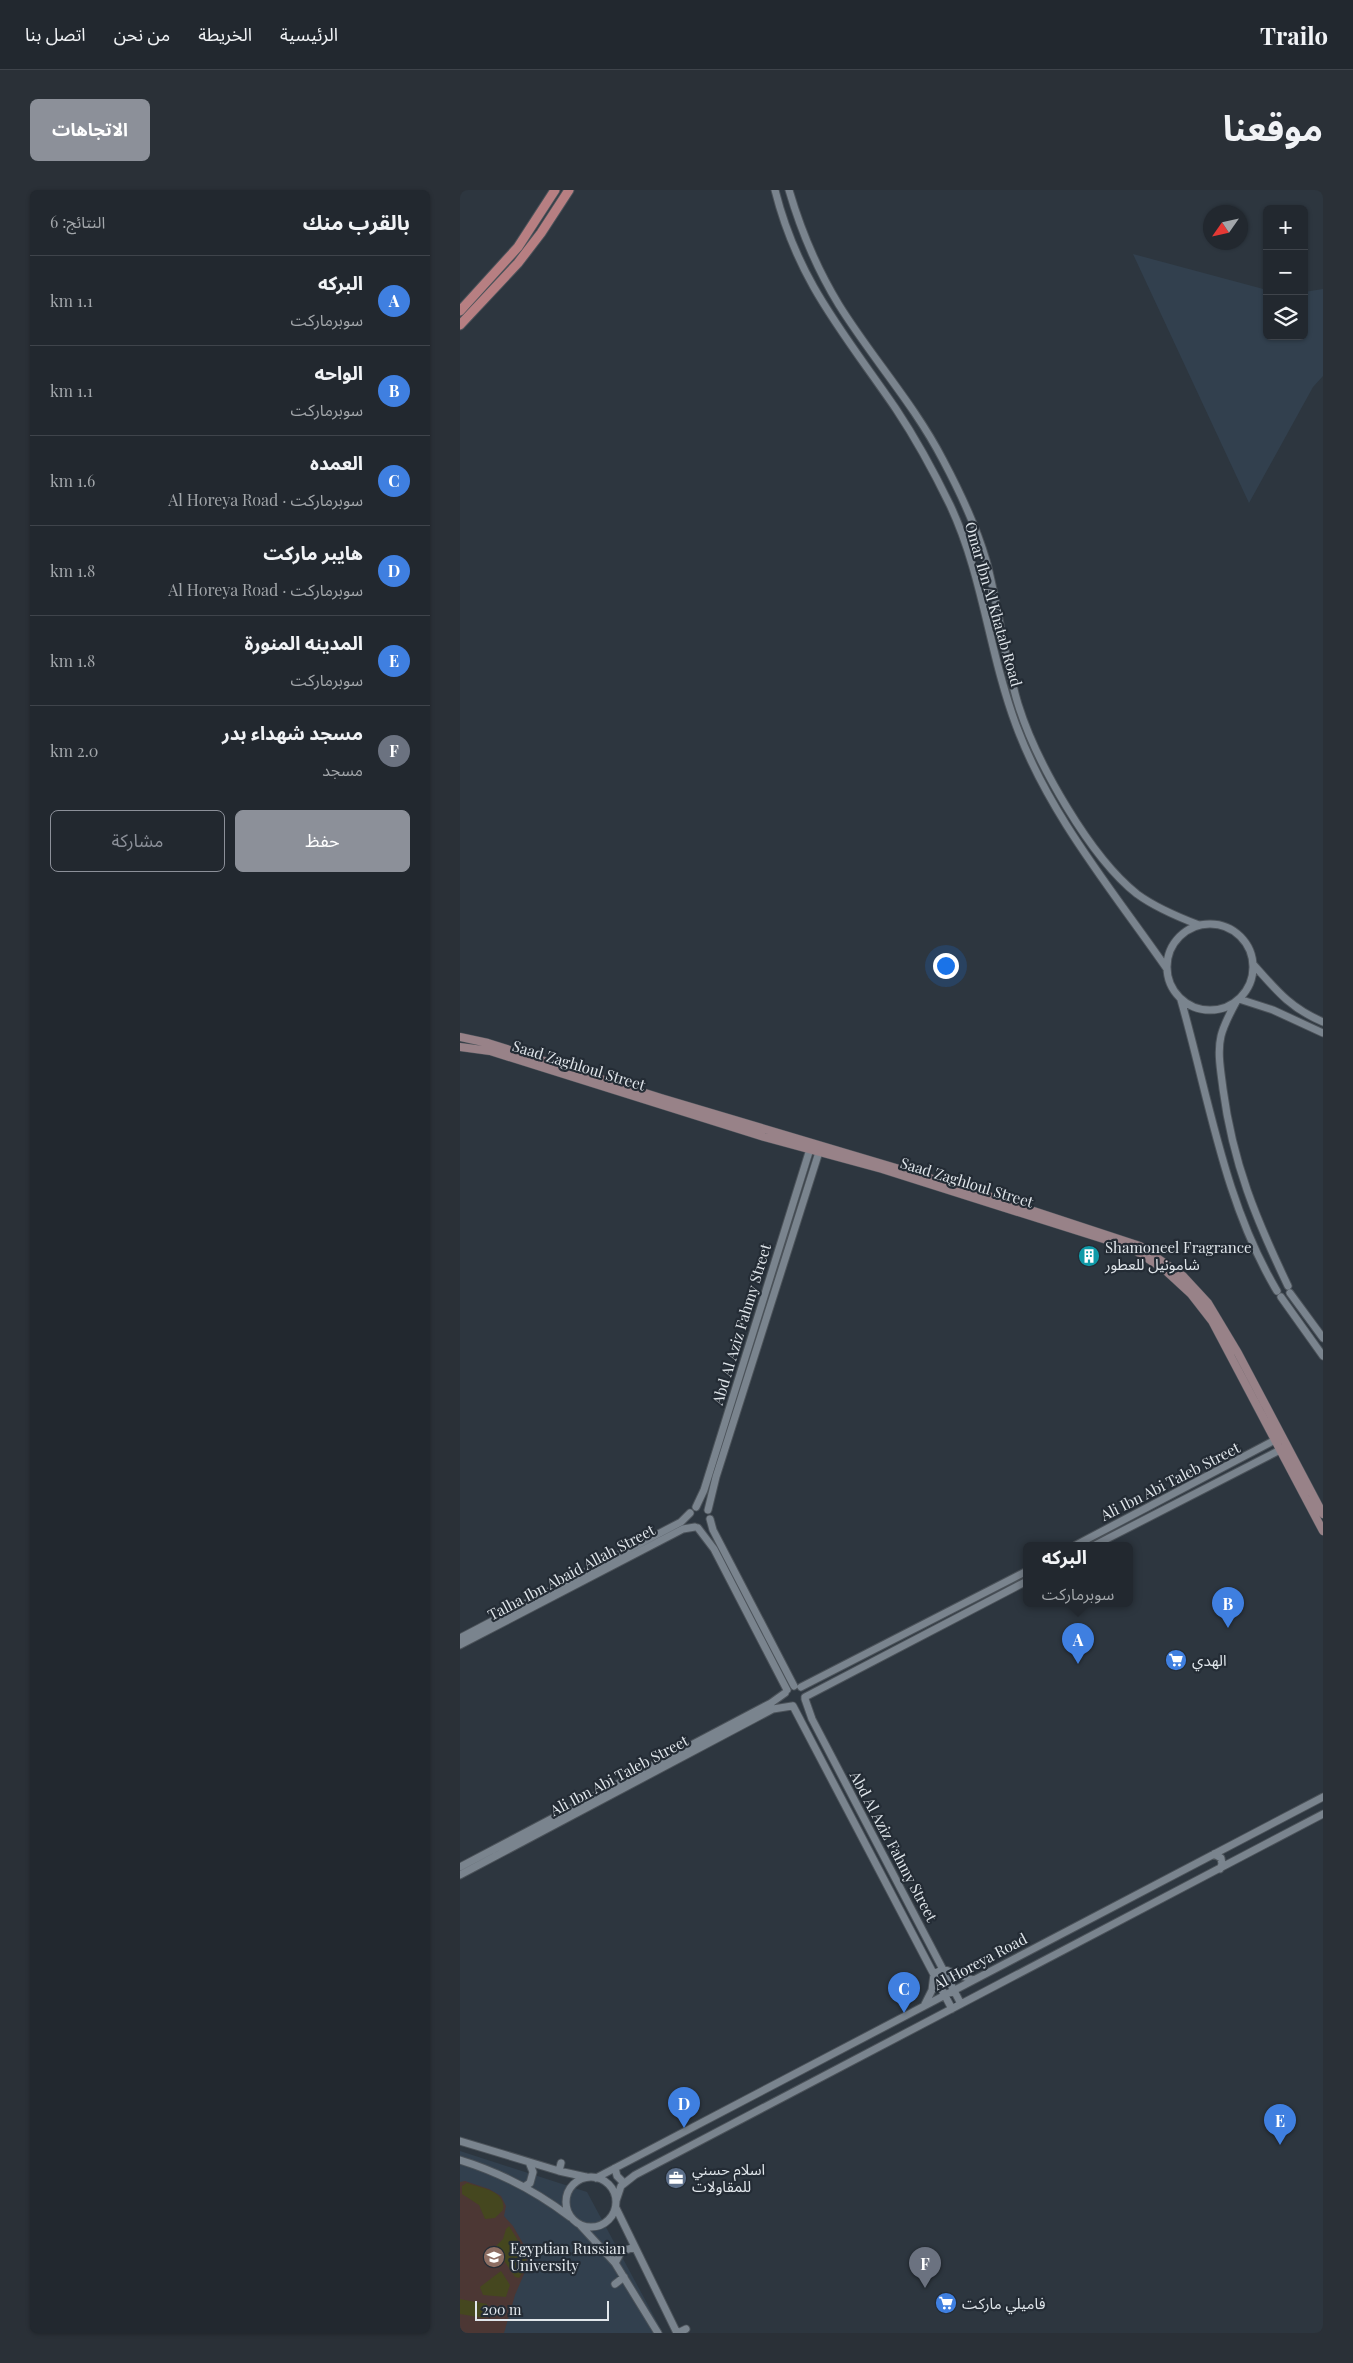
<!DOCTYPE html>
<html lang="ar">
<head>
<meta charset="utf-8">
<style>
	body { margin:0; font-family:"Playfair Display","Noto Sans Arabic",serif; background:#2a3037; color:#f1f3f6; direction:rtl }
	.controls { position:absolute; right:15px; top:15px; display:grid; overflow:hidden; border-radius:8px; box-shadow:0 1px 4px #0004 }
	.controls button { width:45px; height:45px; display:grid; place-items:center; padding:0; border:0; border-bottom:1px solid #3f444b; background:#22282f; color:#f1f3f6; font:25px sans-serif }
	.compass { position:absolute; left:743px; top:15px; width:45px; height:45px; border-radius:50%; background:#22282f; box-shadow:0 1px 4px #0004; rotate:236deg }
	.scale { position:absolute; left:15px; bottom:12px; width:134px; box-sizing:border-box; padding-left:5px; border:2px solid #e0e6eb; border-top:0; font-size:14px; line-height:18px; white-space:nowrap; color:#e0e6eb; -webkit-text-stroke:4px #242c35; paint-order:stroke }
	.you { position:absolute; left:485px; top:775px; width:18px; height:18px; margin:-12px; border:4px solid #fff; border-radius:50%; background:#1a73e8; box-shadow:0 0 0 8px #1a73e833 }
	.badge { display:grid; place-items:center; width:32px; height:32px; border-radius:50%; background:#8c9099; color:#fff; font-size:16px; font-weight:700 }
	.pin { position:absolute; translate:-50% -41px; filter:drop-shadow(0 1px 2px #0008) }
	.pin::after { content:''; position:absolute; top:26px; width:18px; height:15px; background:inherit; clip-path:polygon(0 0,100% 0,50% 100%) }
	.popup { position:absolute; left:563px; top:1352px; width:110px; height:65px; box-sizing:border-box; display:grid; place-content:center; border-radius:8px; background:#22282f; filter:drop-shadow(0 1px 4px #0005); font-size:16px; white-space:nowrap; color:#a2a6aa }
	.popup b { font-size:19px; color:#f1f3f6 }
	.popup::after { content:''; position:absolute; left:50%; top:100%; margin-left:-10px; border:10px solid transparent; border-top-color:#22282f }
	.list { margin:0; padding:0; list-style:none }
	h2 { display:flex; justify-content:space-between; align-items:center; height:65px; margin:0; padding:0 20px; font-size:21px }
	h2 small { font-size:16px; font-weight:400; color:#a2a6aa }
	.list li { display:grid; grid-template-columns:32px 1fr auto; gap:15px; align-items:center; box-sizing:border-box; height:90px; padding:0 20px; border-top:1px solid #3f444b }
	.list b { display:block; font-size:19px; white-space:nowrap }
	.list p { margin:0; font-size:16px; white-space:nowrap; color:#a2a6aa }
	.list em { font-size:16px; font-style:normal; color:#a2a6aa }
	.actions { display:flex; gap:10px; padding:15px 20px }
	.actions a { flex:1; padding:11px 0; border:1px solid #8c9099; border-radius:8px; text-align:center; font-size:18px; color:#8c9099 }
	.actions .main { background:#8c9099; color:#fff }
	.icon { flex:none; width:28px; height:28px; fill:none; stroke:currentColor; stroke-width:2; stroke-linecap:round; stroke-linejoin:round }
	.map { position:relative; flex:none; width:863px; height:2143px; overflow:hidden; direction:ltr; border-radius:8px }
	header { display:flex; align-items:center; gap:30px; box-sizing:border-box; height:70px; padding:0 25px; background:#22282f; border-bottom:1px solid #3f444b }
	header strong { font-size:24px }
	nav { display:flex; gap:28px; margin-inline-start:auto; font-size:18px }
	.intro { display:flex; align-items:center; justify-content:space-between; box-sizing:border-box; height:120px; padding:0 30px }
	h1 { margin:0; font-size:35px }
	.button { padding:12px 22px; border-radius:8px; background:#8c9099; color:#fff; font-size:18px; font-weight:700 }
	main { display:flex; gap:30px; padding:0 30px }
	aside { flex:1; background:#22282f; border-radius:8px; box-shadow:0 1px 4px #0004 }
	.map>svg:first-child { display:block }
	.built { fill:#32404e }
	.education { fill:#4c3734 }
	.green { fill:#45471f }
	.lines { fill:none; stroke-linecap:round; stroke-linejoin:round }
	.tertiary-casing { stroke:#4b5259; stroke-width:9 }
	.secondary-casing { stroke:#4b5259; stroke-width:9 }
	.primary-casing { stroke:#4b5259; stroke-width:11 }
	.tertiary { stroke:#7a848e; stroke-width:7 }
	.secondary { stroke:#988288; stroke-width:8 }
	.primary { stroke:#b77f82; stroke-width:9 }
	.labels { text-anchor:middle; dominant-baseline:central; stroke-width:4.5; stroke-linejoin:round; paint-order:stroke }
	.street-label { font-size:15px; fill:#e0e6eb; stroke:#242c35 }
	.poi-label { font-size:15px; fill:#e0e6eb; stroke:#242c35; text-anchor:start }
</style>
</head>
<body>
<header>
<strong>Trailo</strong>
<nav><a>الرئيسية</a><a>الخريطة</a><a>من نحن</a><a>اتصل بنا</a></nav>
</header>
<div class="intro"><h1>موقعنا</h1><a class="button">الاتجاهات</a></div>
<main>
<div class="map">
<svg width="863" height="2143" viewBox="0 0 863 2143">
	<rect width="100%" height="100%" fill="#2d363f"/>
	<path class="built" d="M673 64 807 100V146H844V102L863 99V186L853 197 789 313Z
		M0 1961 127 2002 203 2143H0Z"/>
	<path class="education" d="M5 1991 29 1999 41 2006 46 2016 44 2026 53 2036 68 2062 67 2077 55 2105 44 2143H0V1992Z"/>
	<path class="green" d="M7 1993C21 1998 47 2001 43 2020L35 2028 25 2029 19 2015 2 2004V1996Z
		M49 2036 66 2063V2077L59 2088 55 2087 35 2057 43 2049 46 2039Z
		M41 2081 50 2095 46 2107 23 2105 20 2097Z
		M0 2109 27 2114 24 2128 0 2124Z"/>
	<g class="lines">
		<g class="tertiary-casing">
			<path id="tertiary" d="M315 0C338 92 384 143 436 219 456 249 474 282 490 315 523 385 529 463 556 535 589 625 653 701 707 779
				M329 0C341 41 357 79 379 115 412 168 454 214 483 270 500 302 516 336 526 370 539 417 544 468 558 514 576 572 630 667 677 704 696 718 718 727 739 735
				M707 777a43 43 0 1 1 86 0a43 43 0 1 1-86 0Z
				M793 774C816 800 830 818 863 832
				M779 809 813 820 863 843
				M721 810C749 908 764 1012 817 1101
				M776 812C770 823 764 834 761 846 757 863 761 882 763 899 773 974 796 1029 828 1096
				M830 1103 863 1148
				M821 1107 863 1166
				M236 1317 244 1300 350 959
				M248 1320 256 1287 359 962
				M250 1329 253 1340 334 1496
				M238 1338 254 1359 327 1500
				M616 1355 815 1250
				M635 1355 820 1260
				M0 1448 221 1332 230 1323
				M0 1455 223 1339 235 1337
				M341 1497 567 1381
				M345 1507 567 1391
				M345 1509 352 1529 501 1814
				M333 1516 492 1819
				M754 1664 761 1668 762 1674 760 1679
				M0 1677 311 1513 325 1503
				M0 1685 313 1519 332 1516
				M464 1816 472 1800 474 1784 483 1779 513 1790
				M0 1951 99 1981 126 1987
				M0 1970C39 1982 77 2002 110 2027
				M155 1978 157 1986 164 1993
				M99 1981 101 1973
				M106 2012a25 25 0 1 1 50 0a25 25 0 1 1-50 0Z
				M136 1988 863 1607
				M64 1997 70 1993 73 1982 69 1972
				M156 2011 161 1996 175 1985 863 1624
				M156 2018 217 2143
				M121 2036 155 2073 198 2143
				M155 2073 161 2062 174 2057
				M155 2094 164 2087
				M218 2143 226 2139"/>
		</g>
		<g class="secondary-casing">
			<path id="secondary" d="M0 847 28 853 201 908 510 1000 680 1056 723 1086 748 1113 778 1163 863 1324
				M0 857 30 861 304 947 422 979 653 1052 676 1061 705 1080 731 1104 752 1131 863 1341"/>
		</g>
		<g class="primary-casing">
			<path id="primary" d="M0 121 58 57 95 0
				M0 135 58 73 81 43 109 0"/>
		</g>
		<use href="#tertiary" class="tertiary"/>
		<use href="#secondary" class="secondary"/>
		<use href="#primary" class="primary"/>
	</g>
	<defs>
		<g id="building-disc" transform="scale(1.125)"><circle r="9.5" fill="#0f9aa8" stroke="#242c35"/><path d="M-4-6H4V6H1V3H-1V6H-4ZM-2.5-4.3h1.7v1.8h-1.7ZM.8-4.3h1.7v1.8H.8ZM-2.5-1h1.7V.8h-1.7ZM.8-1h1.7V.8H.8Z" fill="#fff"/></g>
		<g id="supermarket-disc" transform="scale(1.125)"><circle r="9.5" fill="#3f7fe0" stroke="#242c35"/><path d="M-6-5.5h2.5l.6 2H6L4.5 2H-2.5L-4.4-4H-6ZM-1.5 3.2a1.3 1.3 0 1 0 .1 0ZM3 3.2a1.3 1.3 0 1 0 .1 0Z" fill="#fff"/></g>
		<g id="office-disc" transform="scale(1.125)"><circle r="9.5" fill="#5c6f8a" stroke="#242c35"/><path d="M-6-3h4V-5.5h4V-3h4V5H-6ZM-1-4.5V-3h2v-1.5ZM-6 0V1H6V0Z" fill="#fff"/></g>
		<g id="university-disc" transform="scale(1.125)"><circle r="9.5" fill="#8d6e63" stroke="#242c35"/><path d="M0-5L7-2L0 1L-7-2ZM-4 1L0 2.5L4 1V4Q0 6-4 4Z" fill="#fff"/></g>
	</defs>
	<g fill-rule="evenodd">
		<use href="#building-disc" x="629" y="1066"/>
		<use href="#supermarket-disc" x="716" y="1470"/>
		<use href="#office-disc" x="216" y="1988"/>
		<use href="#university-disc" x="34" y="2067"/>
		<use href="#supermarket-disc" x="486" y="2113"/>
	</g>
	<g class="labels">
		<g class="street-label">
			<text transform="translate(534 414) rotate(74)">Omar Ibn Al Khatab Road</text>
			<text transform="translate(119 875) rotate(17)">Saad Zaghloul Street</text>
			<text transform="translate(507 992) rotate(17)">Saad Zaghloul Street</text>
			<text transform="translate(281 1134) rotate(-73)">Abd Al Aziz Fahmy Street</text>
			<text transform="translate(710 1291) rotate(-27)">Ali Ibn Abi Taleb Street</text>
			<text transform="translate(111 1382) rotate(-28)">Talha Ibn Abaid Allah Street</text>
			<text transform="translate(159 1585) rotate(-28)">Ali Ibn Abi Taleb Street</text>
			<text transform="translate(434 1656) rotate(62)">Abd Al Aziz Fahmy Street</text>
			<text transform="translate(520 1771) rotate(-28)">Al Horeya Road</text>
		</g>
		<g class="poi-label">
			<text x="645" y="1057">Shamoneel Fragrance<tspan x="645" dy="17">شامونيل للعطور</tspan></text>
			<text x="732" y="1470">الهدي</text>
			<text x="232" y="1979">اسلام حسني<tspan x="232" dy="17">للمقاولات</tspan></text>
			<text x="50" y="2058">Egyptian Russian<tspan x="50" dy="17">University</tspan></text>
			<text x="502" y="2113">فاميلي ماركت</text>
		</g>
	</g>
</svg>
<div class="controls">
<button>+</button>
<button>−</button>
<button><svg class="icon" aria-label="layers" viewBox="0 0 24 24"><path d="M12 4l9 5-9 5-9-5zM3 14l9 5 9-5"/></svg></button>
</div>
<svg class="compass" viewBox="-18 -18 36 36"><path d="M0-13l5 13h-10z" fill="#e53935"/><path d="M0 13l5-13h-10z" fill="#a2a6aa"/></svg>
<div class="scale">200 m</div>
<div class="you"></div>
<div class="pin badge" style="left:618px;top:1474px;background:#3f7fe0">A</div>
<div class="popup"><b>البركه</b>سوبرماركت</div>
<div class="pin badge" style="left:768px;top:1438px;background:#3f7fe0">B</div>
<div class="pin badge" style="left:444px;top:1823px;background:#3f7fe0">C</div>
<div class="pin badge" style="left:224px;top:1938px;background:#3f7fe0">D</div>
<div class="pin badge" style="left:820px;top:1955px;background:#3f7fe0">E</div>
<div class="pin badge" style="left:465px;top:2098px;background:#6b7280">F</div>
</div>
<aside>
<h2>بالقرب منك<small>النتائج: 6</small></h2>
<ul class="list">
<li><span class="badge" style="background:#3f7fe0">A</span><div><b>البركه</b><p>سوبرماركت</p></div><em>1.1 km</em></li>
<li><span class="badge" style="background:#3f7fe0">B</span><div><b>الواحه</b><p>سوبرماركت</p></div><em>1.1 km</em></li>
<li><span class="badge" style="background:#3f7fe0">C</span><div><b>العمده</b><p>سوبرماركت · Al Horeya Road</p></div><em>1.6 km</em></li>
<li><span class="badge" style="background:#3f7fe0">D</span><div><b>هايبر ماركت</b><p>سوبرماركت · Al Horeya Road</p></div><em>1.8 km</em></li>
<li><span class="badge" style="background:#3f7fe0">E</span><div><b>المدينه المنورة</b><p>سوبرماركت</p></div><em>1.8 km</em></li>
<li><span class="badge" style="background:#6b7280">F</span><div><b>مسجد شهداء بدر</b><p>مسجد</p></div><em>2.0 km</em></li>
</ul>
<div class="actions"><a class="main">حفظ</a><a>مشاركة</a></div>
</aside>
</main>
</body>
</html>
